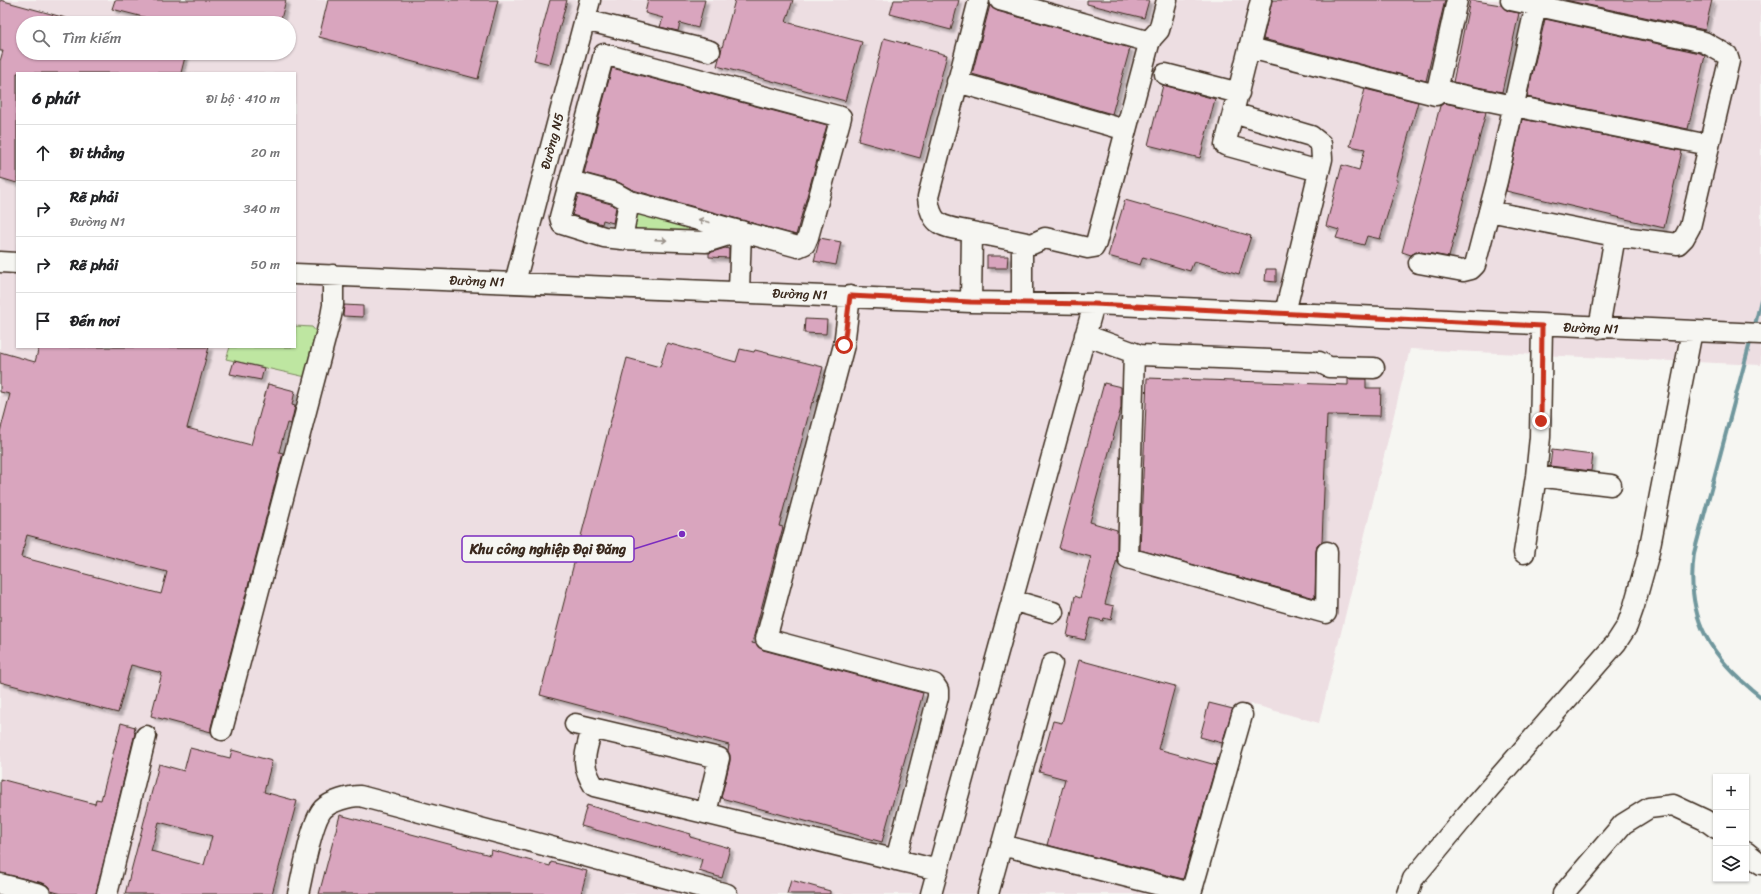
<!DOCTYPE html>
<html lang="vi">
<head>
<meta charset="utf-8">
<style>
	body { margin:0; font-family:Sriracha,sans-serif; background:#f6f6f6; color:#202124 }
	.controls { position:absolute; right:12px; bottom:12px; display:grid; overflow:hidden; border-radius:0px; box-shadow:0 1px 3px #0004 }
	.controls button { width:36px; height:36px; display:grid; place-items:center; padding:0; border:0; border-bottom:1px solid #e0e0e0; background:#fff; color:#202124; font:20px sans-serif }
	.stop { position:absolute; width:12px; height:12px; margin:-9px; border:3px solid #c8321e; border-radius:50%; background:#fff }
	.stop.end { background:#c8321e; border-color:#fff; box-shadow:0 1px 4px #0008 }
	.list { margin:0; padding:0; list-style:none }
	h2 { display:flex; justify-content:space-between; align-items:center; height:52px; margin:0; padding:0 16px; font-size:17px }
	h2 small { font-size:13px; font-weight:400; color:#757577 }
	.list li { display:grid; grid-template-columns:26px 1fr auto; gap:12px; align-items:center; box-sizing:border-box; height:56px; padding:0 16px; border-top:1px solid #e0e0e0 }
	.list b { display:block; font-size:15px; white-space:nowrap }
	.list p { margin:0; font-size:13px; white-space:nowrap; color:#757577 }
	.list em { font-size:13px; font-style:normal; color:#757577 }
	.icon { flex:none; width:22px; height:22px; fill:none; stroke:currentColor; stroke-width:2; stroke-linecap:round; stroke-linejoin:round }
	.map { position:relative; flex:none; width:1761px; height:894px; overflow:hidden }
	.search { position:absolute; background:#fff; box-shadow:0 1px 3px #0004; left:16px; top:16px; width:280px; height:44px; display:flex; align-items:center; gap:10px; box-sizing:border-box; padding:0 14px; border-radius:22px; color:#757577; font-size:15px }
	.panel { position:absolute; background:#fff; box-shadow:0 1px 3px #0004; left:16px; top:72px; width:280px; height:276px; border-radius:0px }
	.map>svg:first-child { display:block }
	.built { fill:#eddee2; fill-rule:evenodd }
	.green { fill:#bee6a1; stroke:#7c8860 }
	.lines { fill:none; stroke-linecap:round; stroke-linejoin:round }
	.stream { stroke:#6f979d; stroke-width:4 }
	.building { fill:#d9a5be; stroke:#3b2a1e; fill-rule:evenodd; filter:url(#shadow) }
	.minor-casing { stroke:#3b2a1e; stroke-width:23 }
	.minor { stroke:#f6f6f2; stroke-width:20 }
	.oneway { stroke:#989088 }
	.route { stroke:#c8321e; stroke-width:5 }
	.labels { text-anchor:middle; dominant-baseline:central; stroke-width:3; stroke-linejoin:round; paint-order:stroke }
	.street-label { font-size:13px; fill:#3b2a1e; stroke:#f6f6f2 }
	.leader { fill:none; stroke:#7b2cbf; stroke-width:1.5 }
	.callout-dot { fill:#7b2cbf; stroke:#f6f6f2; stroke-width:1.5 }
	.callout { fill:#f6f6f2; stroke:#7b2cbf; stroke-width:1.5 }
	.callout-label { font-size:14px; text-anchor:middle; font-weight:bold; fill:#3b2a1e }
</style>
</head>
<body>
<div class="map">
<svg width="1761" height="894" viewBox="0 0 1761 894">
	<defs>
		<filter id="shadow"><feDropShadow dx="3.5" dy="3.5" stdDeviation="1" flood-color="#0004"/></filter>
	</defs>
	<rect width="100%" height="100%" fill="#f6f6f2"/>
	<filter id="ink" filterUnits="userSpaceOnUse"><feTurbulence type="fractalNoise" baseFrequency=".025" numOctaves="2"/><feDisplacementMap in="SourceGraphic" scale="8" xChannelSelector="R" yChannelSelector="G"/><feConvolveMatrix kernelMatrix="1 2 1 2 8 2 1 2 1" color-interpolation-filters="sRGB"/></filter>
	<g filter="url(#ink)">
		<path class="built" d="M0 0H1761V365L1410 349 1319 723 1251 704 1199 894H0ZM23 23H289V53H23ZM17 73H295V347H17Z"/>
		<path class="green" d="M635 211 689 225 688 234 633 233Z
			M295 326 312 327 317 333 306 377 226 359 230 347H295Z"/>
		<g class="lines">
			<path class="stream" d="M1754 329 1761 300
				M1751 339 1694 553C1685 619 1711 658 1761 697"/>
		</g>
		<path class="building" d="M0 0 73 20 72 23H23V53H186L181 73H17V183L0 178V61L3 51H0Z
			M115 0H286L280 23H167L112 9Z
			M328 0H498L478 79 319 37Z
			M550 0H567L550 64 534 60Z
			M648 0H705L698 28 680 23 678 31 660 27 663 18 645 13Z
			M735 0H793L786 22 862 42 845 101 717 66Z
			M894 0H959L951 30 890 14Z
			M1087 0H1149L1144 18 1087 4Z
			M1272 0H1445L1426 81 1263 39Z
			M1470 0 1501 5 1508 11 1519 13 1502 92 1453 82Z
			M1565 0H1712L1705 30Z
			M990 5 997 11 1130 48 1112 114 972 74Z
			M1545 19 1700 53 1705 56 1688 129 1527 97Z
			M884 38 947 55 920 158 858 141Z
			M612 68 827 125 796 235 633 190 618 182 584 173Z
			M1163 85 1215 99 1200 158 1148 145Z
			M1365 89 1418 102 1396 180H1398L1380 239 1367 236 1364 245 1336 238 1339 230 1326 226 1342 165 1359 170 1365 149 1350 146Z
			M1444 103 1486 112 1449 257 1421 252H1416L1411 255 1402 252 1440 106Z
			M1522 119 1682 151 1664 228 1506 191Z
			M578 195 611 204 616 207 613 223 603 220 602 224 572 215Z
			M1125 200 1251 236 1239 274 1194 261 1190 271 1143 257 1140 265 1108 256Z
			M820 238 841 242 836 265 814 261Z
			M725 248 729 249V258L709 257V253Z
			M987 256H1008L1007 268H987Z
			M1266 269H1276V282L1265 281Z
			M344 305 363 306V317L343 316Z
			M805 319 827 320 826 334 804 333Z
			M667 343 736 362 740 349 754 352 755 350 823 367 813 403 812 402 779 526 783 527 752 643 756 644 763 650 923 693 882 842 721 798 730 761V755L728 751 729 745 540 695 627 358 660 367Z
			M39 347H209L187 428 251 445 268 384 295 391 292 405 295 406 291 424 287 423 279 452 283 453 211 727V732L151 716 162 673 131 665 118 713 0 682V432L10 394 0 392V352L35 362ZM27 535 167 572 161 594 21 557Z
			M234 361 264 368 261 380 230 374Z
			M1147 378 1348 385V379H1366V388H1381L1380 416 1327 415 1322 542 1317 546 1316 552 1315 598 1140 550Z
			M1104 383 1121 387V408L1090 522 1117 530V559L1105 604 1114 606 1111 620 1104 618 1103 621 1091 618 1085 640 1067 636 1075 596 1080 598 1091 557 1059 548Z
			M1552 450 1593 455 1591 471 1550 466Z
			M1079 660 1175 686 1158 749 1216 765 1183 879 1047 845 1065 779 1039 772 1053 721 1062 723Z
			M1209 703 1233 709 1222 743 1200 737Z
			M121 723 135 727 134 732 135 733 96 894H62L51 891 48 886 43 883 0 873V779L95 804 96 799 101 800Z
			M190 748 230 758 232 750 272 761 264 792 297 801 272 894H125L159 764 184 771ZM159 822 212 836 204 865 151 851Z
			M587 805 691 834 690 837 730 848 722 878 699 871 702 859 581 826Z
			M340 815 490 855 491 850 550 866 551 862 587 871 581 894H319Z
			M791 880 830 891V894H787Z"/>
		<g class="lines">
			<g class="minor-casing">
				<path id="minor" d="M1000 0 1150 42
					M1261 0 1225 145 1319 171
					M585 20 710 51
					M1250 48 1436 95 1457 0
					M1165 74 1239 93
					M957 82 1126 130
					M1437 88 1451 93 1514 106 1709 145
					M1233 113 1311 136 1321 144 1322 159 1285 313
					M570 181 615 193 629 201 798 247 805 244 808 237 841 117 604 54 560 217 562 224 604 237 622 239 706 242 741 231
					M1489 211 1615 236 1678 244 1684 238 1690 227 1729 61 1727 55 1704 42 1511 0
					M972 232 1022 242V303
					M622 239 629 201
					M1022 242 1032 244 1045 238 1088 248 1094 247 1096 243 1150 40 1159 30 1167 0
					M0 262 17 263
					M1419 263 1463 271 1471 269 1475 265 1497 181 1537 0
					M295 274 971 302 1094 304 1761 334
					M515 282 590 0
					M739 291 741 231
					M850 296 844 345 766 639 934 684 938 690V697L896 860
					M971 302 972 232C945 226 931 229 928 197L979 0
					M1599 328 1615 236
					M1085 335 1140 355 1319 362 1329 367 1374 368
					M1134 353 1128 558 1326 613 1327 552
					M1536 476 1611 485
					M1524 553 1536 476 1540 437 1542 326
					M1012 600 1053 612
					M575 724 719 758 706 813
					M592 728C586 754 579 762 594 786L938 870
					M222 730 331 316 333 305V275
					M1002 845 1191 893 1242 715
					M1746 852 1761 864
					M0 884 40 894
					M107 894 146 736
					M298 894C303 874 311 822 323 809 331 801 350 796 360 796L727 894
					M931 894 1094 304
					M988 894 1052 664
					M1408 894 1413 879 1467 814 1616 643 1627 626 1634 606 1648 556 1692 331
					M1563 894 1623 824 1649 808 1673 805 1705 820 1716 828"/>
			</g>
			<use href="#minor" class="minor"/>
		</g>
		<defs><path id="oneway-shaft" d="M-6 0H5M1.5-3L5.5 0L1.5 3" fill="none" stroke-width="1.6" stroke-linecap="round" stroke-linejoin="round"/></defs>
		<g class="oneway">
			<use href="#oneway-shaft" transform="translate(704 221) rotate(-165)"/>
			<use href="#oneway-shaft" transform="translate(661 240) rotate(2)"/>
		</g>
	</g>
	<g class="lines" filter="url(#ink)">
		<path class="route" d="M844 345 850 296 971 302 1094 304 1542 326 1541 421"/>
	</g>
	<g class="labels">
		<g class="street-label">
			<text transform="translate(552 141) rotate(-75)">Đường N5</text>
			<text transform="translate(477 281) rotate(2)">Đường N1</text>
			<text transform="translate(800 294) rotate(2)">Đường N1</text>
			<text transform="translate(1591 328) rotate(2)">Đường N1</text>
		</g>
	</g>
	<path class="leader" d="M682 534L634 549"/>
	<circle class="callout-dot" cx="682" cy="534" r="4"/>
	<rect class="callout" x="462" y="536" width="172" height="26" rx="4"/>
	<g class="callout-label">
		<text x="548" y="554">Khu công nghiệp Đại Đăng</text>
	</g>
</svg>
<div class="controls">
<button>+</button>
<button>−</button>
<button><svg class="icon" aria-label="layers" viewBox="0 0 24 24"><path d="M12 4l9 5-9 5-9-5zM3 14l9 5 9-5"/></svg></button>
</div>
<div class="stop" style="left:844px;top:345px"></div>
<div class="stop end" style="left:1541px;top:421px"></div>
<div class="search"><svg class="icon" aria-label="search" viewBox="0 0 24 24"><circle cx="10" cy="10" r="6"/><path d="M15 15l6 6"/></svg>Tìm kiếm</div>
<section class="panel">
<h2>6 phút<small>Đi bộ · 410 m</small></h2>
<ul class="list">
<li><svg class="icon" aria-label="ahead" viewBox="0 0 24 24"><path d="M12 20V5M6 11l6-6 6 6"/></svg><div><b>Đi thẳng</b></div><em>20 m</em></li>
<li><svg class="icon" aria-label="right" viewBox="0 0 24 24"><path d="M7 20v-9h11M14 6l5 5-5 5"/></svg><div><b>Rẽ phải</b><p>Đường N1</p></div><em>340 m</em></li>
<li><svg class="icon" aria-label="right" viewBox="0 0 24 24"><path d="M7 20v-9h11M14 6l5 5-5 5"/></svg><div><b>Rẽ phải</b></div><em>50 m</em></li>
<li><svg class="icon" aria-label="arrive" viewBox="0 0 24 24"><path d="M6 21V4h12l-3 4 3 4H6"/></svg><div><b>Đến nơi</b></div></li>
</ul>
</section>
</div>
</body>
</html>
